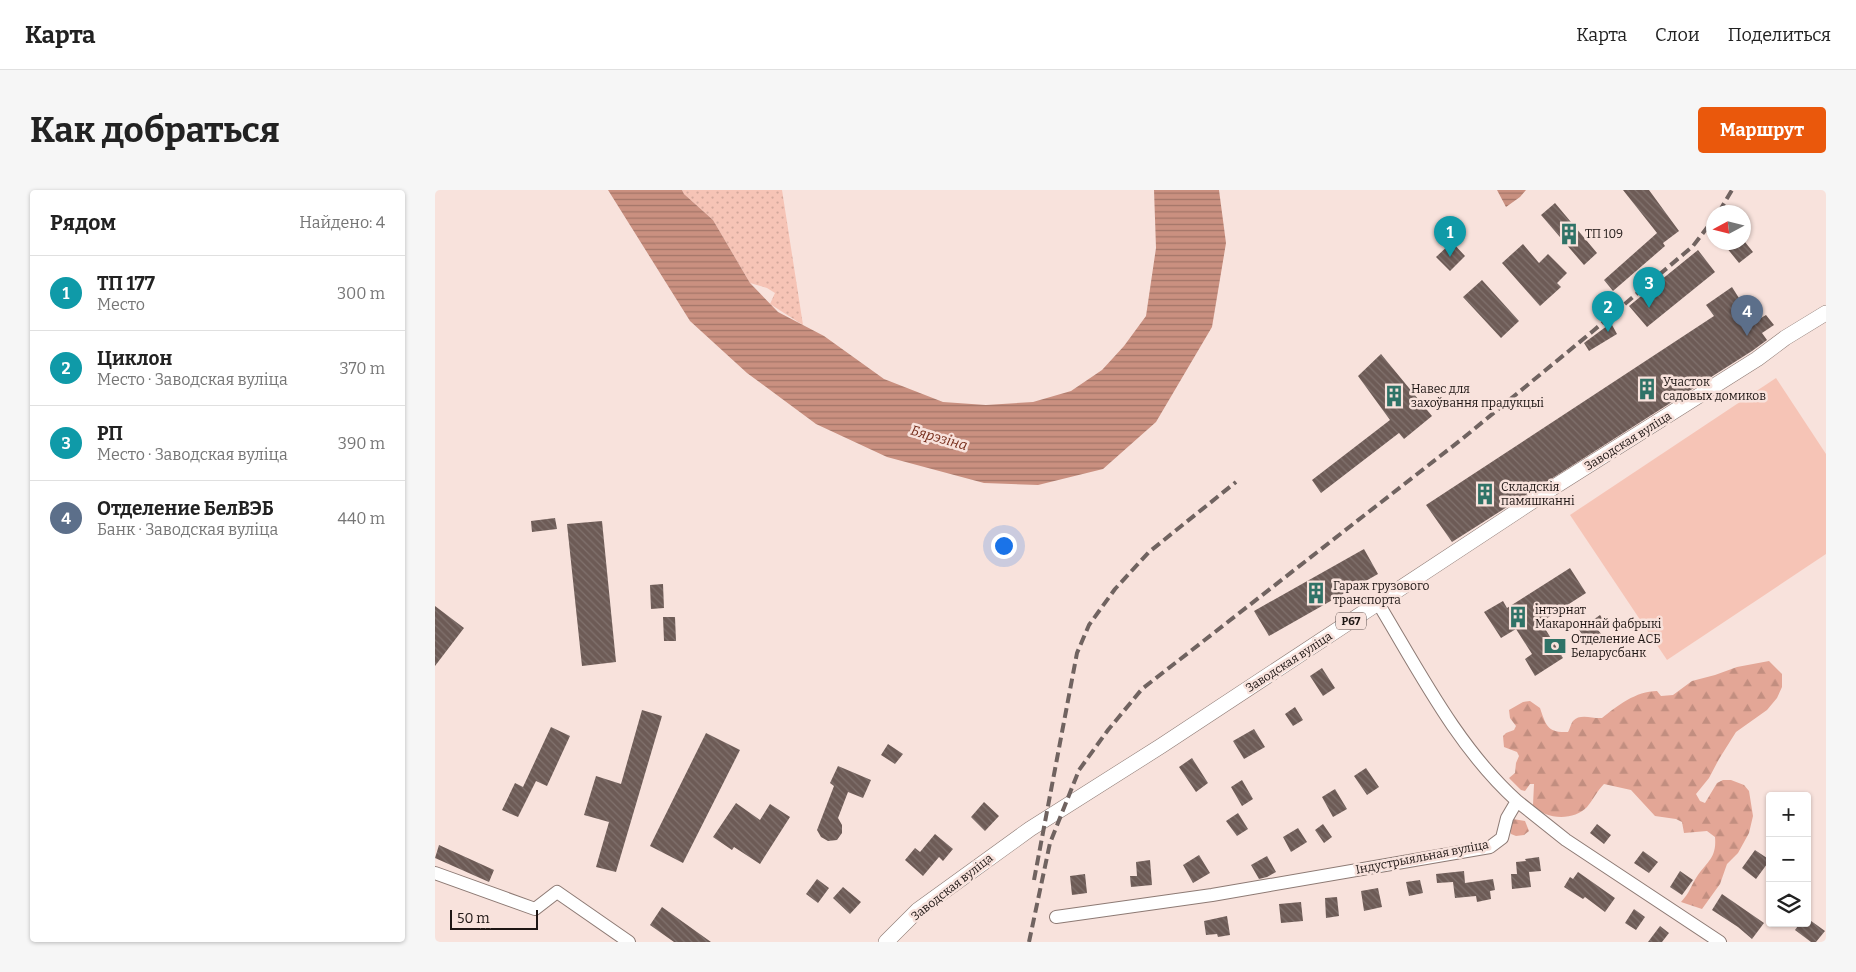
<!DOCTYPE html>
<html lang="ru">
<head>
<meta charset="utf-8">
<style>
	body { margin:0; font-family:Bitter,serif; background:#f6f6f6; color:#222 }
	.controls { position:absolute; right:15px; bottom:15px; display:grid; overflow:hidden; border-radius:5px; box-shadow:0 1px 4px #0004 }
	.controls button { width:45px; height:45px; display:grid; place-items:center; padding:0; border:0; border-bottom:1px solid #e0e0e0; background:#fff; color:#222; font:25px sans-serif }
	.compass { position:absolute; left:1271px; top:15px; width:45px; height:45px; border-radius:50%; background:#fff; box-shadow:0 1px 4px #0004; rotate:263deg }
	.scale { position:absolute; left:15px; bottom:12px; width:88px; box-sizing:border-box; padding-left:5px; border:2px solid #1e1614; border-top:0; font-size:14px; line-height:18px; white-space:nowrap; color:#1e1614; -webkit-text-stroke:4px #f8e2dc; paint-order:stroke }
	.you { position:absolute; left:568px; top:355px; width:18px; height:18px; margin:-12px; border:4px solid #fff; border-radius:50%; background:#1a73e8; box-shadow:0 0 0 8px #1a73e833 }
	.badge { display:grid; place-items:center; width:32px; height:32px; border-radius:50%; background:#ea580c; color:#fff; font-size:16px; font-weight:700 }
	.pin { position:absolute; translate:-50% -41px; filter:drop-shadow(0 1px 2px #0008) }
	.pin::after { content:''; position:absolute; top:26px; width:18px; height:15px; background:inherit; clip-path:polygon(0 0,100% 0,50% 100%) }
	.list { margin:0; padding:0; list-style:none }
	h2 { display:flex; justify-content:space-between; align-items:center; height:65px; margin:0; padding:0 20px; font-size:21px }
	h2 small { font-size:16px; font-weight:400; color:#767676 }
	.list li { display:grid; grid-template-columns:32px 1fr auto; gap:15px; align-items:center; box-sizing:border-box; height:75px; padding:0 20px; border-top:1px solid #e0e0e0 }
	.list b { display:block; font-size:19px; white-space:nowrap }
	.list p { margin:0; font-size:16px; white-space:nowrap; color:#767676 }
	.list em { font-size:16px; font-style:normal; color:#767676 }
	.icon { flex:none; width:28px; height:28px; fill:none; stroke:currentColor; stroke-width:2; stroke-linecap:round; stroke-linejoin:round }
	.map { position:relative; flex:none; width:1391px; height:752px; overflow:hidden; border-radius:5px }
	header { display:flex; align-items:center; gap:30px; box-sizing:border-box; height:70px; padding:0 25px; background:#fff; border-bottom:1px solid #e0e0e0 }
	header strong { font-size:24px }
	nav { display:flex; gap:28px; margin-inline-start:auto; font-size:18px }
	.intro { display:flex; align-items:center; justify-content:space-between; box-sizing:border-box; height:120px; padding:0 30px }
	h1 { margin:0; font-size:35px }
	.button { padding:12px 22px; border-radius:5px; background:#ea580c; color:#fff; font-size:18px; font-weight:700 }
	main { display:flex; gap:30px; padding:0 30px }
	aside { flex:1; background:#fff; border-radius:5px; box-shadow:0 1px 4px #0004 }
	.map>svg:first-child { display:block }
	.grass { fill:url(#grass-dots) }
	.forest { fill:url(#forest-firs) }
	.garden { fill:#f6c4b6 }
	.water { fill:url(#water-rules) }
	.building { fill:url(#building-back-hatch) }
	.lines { fill:none; stroke-linecap:round; stroke-linejoin:round }
	.minor-casing { stroke:#8d7a74; stroke-width:14 }
	.major-casing { stroke:#8d7a74; stroke-width:16 }
	.minor { stroke:#fff; stroke-width:12 }
	.major { stroke:#fff; stroke-width:15 }
	.rail { stroke:#706360; stroke-width:4; stroke-dasharray:10 5; stroke-linecap:butt }
	.labels { text-anchor:middle; dominant-baseline:central; stroke-width:5; stroke-linejoin:round; paint-order:stroke }
	.shield { fill:#f8e2dc; stroke:#5f5350; stroke-width:1 }
	.shield-label { font-size:11px; font-weight:bold; fill:#1e1614 }
	.poi-label { font-size:12px; fill:#1e1614; stroke:#f8e2dc; text-anchor:start }
	.street-label { font-size:12px; fill:#1e1614; stroke:#f8e2dc }
	.water-label { font-size:14px; font-style:italic; fill:#772f1d; stroke:#f8e2dc }
</style>
</head>
<body>
<header>
<strong>Карта</strong>
<nav><a>Карта</a><a>Слои</a><a>Поделиться</a></nav>
</header>
<div class="intro"><h1>Как добраться</h1><a class="button">Маршрут</a></div>
<main>
<aside>
<h2>Рядом<small>Найдено: 4</small></h2>
<ul class="list">
<li><span class="badge" style="background:#0f9aa8">1</span><div><b>ТП 177</b><p>Место</p></div><em>300 m</em></li>
<li><span class="badge" style="background:#0f9aa8">2</span><div><b>Циклон</b><p>Место · Заводская вуліца</p></div><em>370 m</em></li>
<li><span class="badge" style="background:#0f9aa8">3</span><div><b>РП</b><p>Место · Заводская вуліца</p></div><em>390 m</em></li>
<li><span class="badge" style="background:#5c6f8a">4</span><div><b>Отделение БелВЭБ</b><p>Банк · Заводская вуліца</p></div><em>440 m</em></li>
</ul>
</aside>
<div class="map">
<svg width="1391" height="752" viewBox="0 0 1391 752">
	<defs>
		<pattern id="grass-dots" width="8" height="8" patternUnits="userSpaceOnUse" patternTransform="scale(1.25)"><rect width="8" height="8" fill="#f6c4b6"/><path d="M2 2h.1M6 6h.1" fill="none" stroke="#d2a89c" stroke-width="1.8" stroke-linecap="round"/></pattern>
		<pattern id="forest-firs" width="22" height="20" patternUnits="userSpaceOnUse" patternTransform="scale(1.25)"><rect width="22" height="20" fill="#e3a696"/><path d="M5 1l3.5 6h-7zM16 11l3.5 6h-7z" fill="#c28e80"/></pattern>
		<pattern id="water-rules" width="6" height="5" patternUnits="userSpaceOnUse" patternTransform="scale(1.25)"><rect width="6" height="5" fill="#ca9080"/><path d="M0 2.5h6" fill="none" stroke="#a37568"/></pattern>
		<pattern id="building-back-hatch" width="6" height="6" patternUnits="userSpaceOnUse" patternTransform="scale(1.25)"><rect width="6" height="6" fill="#6d5b56"/><path d="M-1 5l2 2M0 0l6 6M5-1l2 2" fill="none" stroke="#81726e"/></pattern>
	</defs>
	<rect width="100%" height="100%" fill="#f8e2dc"/>
	<path class="grass" d="M247 0H347L368 135 335 114 340 103 332 98 315 93 278 30 249 4Z"/>
	<path class="forest" d="M1334 471 1347 484V497L1342 508 1332 520 1301 542 1284 569 1274 588 1261 604 1265 611 1270 613 1282 593 1288 590H1296L1309 595 1314 601 1318 626 1314 643 1303 663 1292 674 1285 694 1267 719 1246 712C1255 702 1255 698 1261 688 1271 672 1282 669 1280 647L1272 641 1249 643 1247 632 1241 629 1220 626 1196 600 1169 594C1162 601 1158 610 1152 617 1139 631 1110 630 1098 615L1099 594H1095L1090 601 1086 600 1074 588 1080 583 1081 573 1084 566 1082 562 1069 557 1068 546 1071 543 1079 540 1081 536 1075 528 1074 520 1088 512 1095 511 1105 518C1111 535 1112 543 1133 542 1135 539 1136 533 1138 531 1145 523 1158 529 1167 528 1182 516 1201 501 1222 501L1226 506 1238 505 1257 491 1280 485 1302 477Z
		M1078 629 1090 631 1094 641 1089 645 1081 646 1076 644 1074 637Z"/>
	<path class="garden" d="M1341 188 1391 264V364L1232 470 1135 325Z"/>
	<path class="water" d="M173 0H247L249 4 278 30 315 93 343 122 389 146 449 189 508 212 551 215 598 212 636 201 667 180 689 156 711 126 721 58 719 0H784L791 53 777 137 721 232 668 279 603 295 549 293 452 267 381 234 312 183 255 131Z
		M1062 0H1091L1085 7 1071 17Z"/>
	<path class="building" d="M1188 0H1214L1244 41 1228 53 1230 56 1178 101 1169 90 1222 43Z
		M1120 13 1162 63 1149 75 1106 25Z
		M1017 52 1030 66 1015 81 1001 67Z
		M1297 52H1310L1318 62 1304 73 1291 57Z
		M1088 54 1104 73 1113 64 1132 83 1122 93 1126 97 1105 116 1067 73Z
		M1263 60 1280 82 1212 137 1194 116Z
		M1047 90 1084 131 1066 148 1028 107Z
		M1297 97 1319 132 1331 125 1339 135 1327 143 1332 150 1317 161 1017 352 991 315 1279 126 1271 115Z
		M1176 133 1182 144 1154 161 1149 153Z
		M946 164 997 226 969 249 964 243 886 303 877 290 955 230 923 186Z
		M120 328 122 339 97 342 96 331Z
		M167 331 181 472 147 476 132 334Z
		M929 359 943 384 834 446 819 421Z
		M1135 378 1151 403 1106 432 1128 468 1100 486 1090 469 1097 464 1081 439 1066 448 1049 422 1068 411 1072 418Z
		M228 394 229 418 216 419 215 395Z
		M0 416 29 438 0 476Z
		M1165 425 1171 434 1163 440 1167 445 1154 454 1144 440Z
		M228 427H240L241 451H229Z
		M887 478 900 498 888 506 875 486Z
		M860 517 868 530 858 536 850 524Z
		M207 520 227 526 181 682 161 677 174 632 149 625 161 586 186 594Z
		M116 537 135 546 112 596 101 591 83 627 67 620 80 593 88 597Z
		M819 539 830 557 809 569 798 551Z
		M271 543 305 560 248 673 215 656Z
		M453 554 468 564 460 574 446 565Z
		M757 568 773 593 761 602 744 577Z
		M403 576 436 590 428 608 413 602 403 628 407 635V643L402 650 393 651 386 647 382 640 399 596 395 593Z
		M931 578 944 597 932 605 919 586Z
		M807 590 818 609 807 616 796 597Z
		M900 599 912 619 898 627 887 607Z
		M549 612 564 626 550 641 536 627Z
		M301 613 325 630 335 614 355 627 325 674 299 657 297 660 278 647Z
		M803 623 813 639 802 646 791 631Z
		M888 634 897 647 889 653 880 640Z
		M1162 634 1176 645 1169 654 1155 643Z
		M863 638 872 652 856 662 848 647Z
		M500 644 518 659 508 671 504 667 488 686 470 670 480 658 485 662Z
		M4 655 59 680 54 692 0 668Z
		M1320 660 1335 670 1321 689 1307 678Z
		M1208 661 1223 672 1214 683 1199 673Z
		M764 665 775 683 758 693 748 675Z
		M832 666 841 682 832 687 824 689 816 675Z
		M1104 667 1106 681 1094 682 1096 697 1077 699 1076 684H1082L1081 672 1091 671 1090 669Z
		M715 670 717 695 696 697 695 686H702L701 672Z
		M1029 681 1030 693 1058 689 1060 700 1055 701 1056 709 1042 712 1041 706 1020 708 1018 692 1002 693 1001 684Z
		M1245 681 1258 690 1247 705 1235 697Z
		M1143 682 1180 708 1170 722 1150 707 1148 709 1129 697 1135 687 1138 689Z
		M650 684 652 703 637 705 635 686Z
		M382 689 394 698 383 713 371 704Z
		M985 690 988 703 974 706 971 692Z
		M408 697 426 712 415 724 398 708Z
		M943 698 947 717 929 721 926 701Z
		M1287 704 1329 733 1317 749 1303 737 1277 720Z
		M902 707 904 726 891 728 890 708Z
		M866 712 868 731 846 733 844 714Z
		M227 717 276 752H239L215 735Z
		M1199 719 1210 727 1201 740 1190 733Z
		M792 726 795 745 783 747 782 744 771 745 769 731Z
		M1372 728 1390 741 1381 752H1376L1360 740 1365 733H1372Z
		M1225 736 1234 743 1227 752H1213Z"/>
	<g class="lines">
		<g class="minor-casing">
			<path id="minor" d="M943 413C984 481 1023 558 1082 611
				M0 683 100 719 122 702 194 752
				M621 727 777 705 1055 657 1067 648 1072 628 1082 611 1131 650 1285 752"/>
		</g>
		<g class="major-casing">
			<path id="major" d="M451 752 483 720 595 639 726 556 1119 297 1322 169 1350 148 1391 123"/>
		</g>
		<use href="#minor" class="minor"/>
		<use href="#major" class="major"/>
		<path class="rail" d="M1284 22 1297 0
			M599 690 642 463 654 435 680 399 714 362 801 292
			M594 752 615 653 644 580 673 540 707 499 1027 249 1158 141 1258 56 1278 30"/>
	</g>
	<defs>
		<g id="building-bare" transform="scale(1.725)"><path d="M-4-6H4V6H1V3H-1V6H-4ZM-2.5-4.3h1.7v1.8h-1.7ZM.8-4.3h1.7v1.8H.8ZM-2.5-1h1.7V.8h-1.7ZM.8-1h1.7V.8H.8Z" fill="#2f7367" stroke="#f8e2dc" stroke-width="2.5" paint-order="stroke"/></g>
		<g id="bank-bare" transform="scale(1.725)"><path d="M-6-4H6V4H-6ZM0-2.3a2.3 2.3 0 1 0 0 4.6a2.3 2.3 0 1 0 0-4.6Z" fill="#2f7367" stroke="#f8e2dc" stroke-width="2.5" paint-order="stroke"/></g>
	</defs>
	<g fill-rule="evenodd">
		<use href="#building-bare" x="1134" y="44"/>
		<use href="#building-bare" x="1212" y="199"/>
		<use href="#building-bare" x="959" y="206"/>
		<use href="#building-bare" x="1050" y="304"/>
		<use href="#building-bare" x="881" y="403"/>
		<use href="#building-bare" x="1083" y="427"/>
		<use href="#bank-bare" x="1120" y="456"/>
	</g>
	<g class="labels">
		<rect class="shield" x="901" y="422.5" width="30" height="17" rx="4"/>
		<g class="shield-label">
			<text x="916" y="431">Р67</text>
		</g>
		<g class="poi-label">
			<text x="1150" y="44">ТП 109</text>
			<text x="1228" y="192">Участок<tspan x="1228" dy="14">садовых домиков</tspan></text>
			<text x="976" y="199">Навес для<tspan x="976" dy="14">захоўвання прадукцыі</tspan></text>
			<text x="1066" y="297">Складскія<tspan x="1066" dy="14">памяшканні</tspan></text>
			<text x="898" y="396">Гараж грузового<tspan x="898" dy="14">транспорта</tspan></text>
			<text x="1100" y="420">інтэрнат<tspan x="1100" dy="14">Макароннай фабрыкі</tspan></text>
			<text x="1136" y="449">Отделение АСБ<tspan x="1136" dy="14">Беларусбанк</tspan></text>
		</g>
		<g class="street-label">
			<text transform="translate(1193 251) rotate(-32)">Заводская вуліца</text>
			<text transform="translate(854 472) rotate(-33)">Заводская вуліца</text>
			<text transform="translate(987 667) rotate(-11)">Індустрыяльная вуліца</text>
			<text transform="translate(517 697) rotate(-38)">Заводская вуліца</text>
		</g>
		<g class="water-label">
			<text transform="translate(504 248) rotate(16)">Бярэзіна</text>
		</g>
	</g>
</svg>
<div class="controls">
<button>+</button>
<button>−</button>
<button><svg class="icon" aria-label="layers" viewBox="0 0 24 24"><path d="M12 4l9 5-9 5-9-5zM3 14l9 5 9-5"/></svg></button>
</div>
<svg class="compass" viewBox="-18 -18 36 36"><path d="M0-13l5 13h-10z" fill="#e53935"/><path d="M0 13l5-13h-10z" fill="#767676"/></svg>
<div class="scale">50 m</div>
<div class="you"></div>
<div class="pin badge" style="left:1015px;top:67px;background:#0f9aa8">1</div>
<div class="pin badge" style="left:1173px;top:142px;background:#0f9aa8">2</div>
<div class="pin badge" style="left:1214px;top:118px;background:#0f9aa8">3</div>
<div class="pin badge" style="left:1312px;top:146px;background:#5c6f8a">4</div>
</div>
</main>
</body>
</html>
